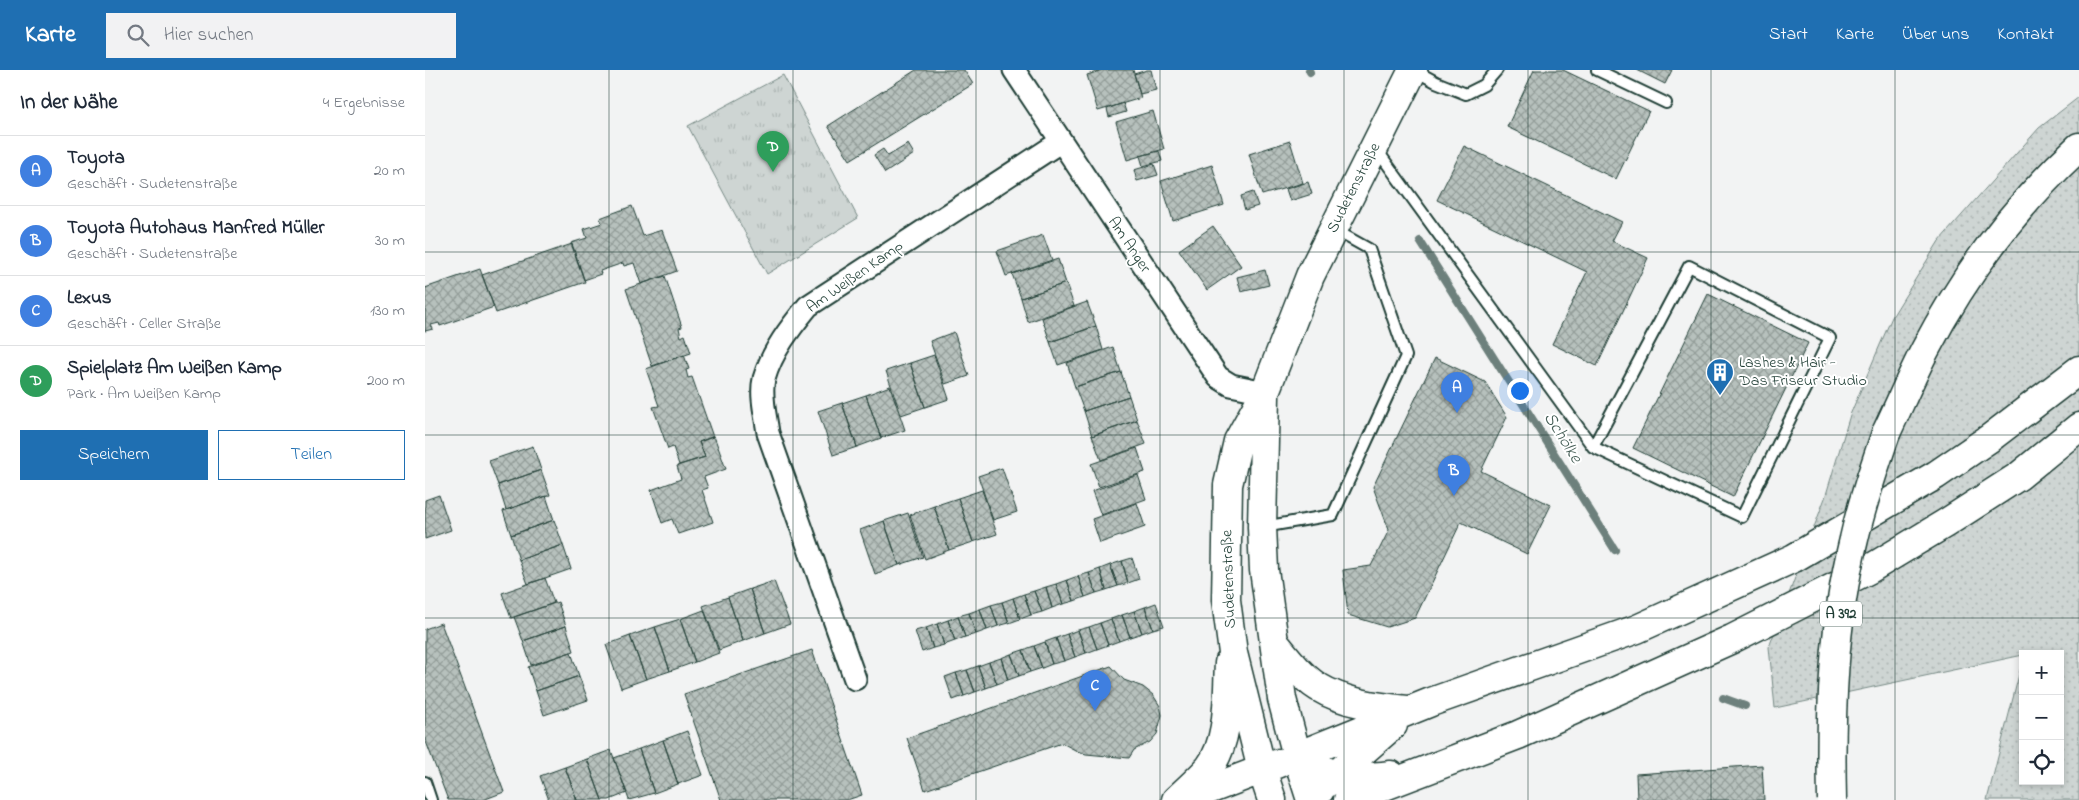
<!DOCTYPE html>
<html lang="de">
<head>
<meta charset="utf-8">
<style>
	body { margin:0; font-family:"Indie Flower",sans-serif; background:#f2f2f3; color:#1f2937 }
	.controls { position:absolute; right:15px; bottom:15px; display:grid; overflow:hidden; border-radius:0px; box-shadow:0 2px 8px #0003 }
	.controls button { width:45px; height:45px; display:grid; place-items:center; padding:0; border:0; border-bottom:1px solid #e0e1e3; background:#fff; color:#1f2937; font:25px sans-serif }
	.you { position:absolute; left:1094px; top:320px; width:18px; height:18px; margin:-12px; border:4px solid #fff; border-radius:50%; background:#1a73e8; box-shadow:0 0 0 8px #1a73e833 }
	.badge { display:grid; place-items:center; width:32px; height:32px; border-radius:50%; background:#1f6fb2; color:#fff; font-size:16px; font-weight:700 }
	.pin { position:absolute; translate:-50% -41px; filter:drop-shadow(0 1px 2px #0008) }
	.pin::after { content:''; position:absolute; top:26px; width:18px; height:15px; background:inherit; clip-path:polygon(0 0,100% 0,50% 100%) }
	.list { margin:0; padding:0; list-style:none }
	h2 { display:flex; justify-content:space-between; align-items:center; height:65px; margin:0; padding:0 20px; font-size:21px }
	h2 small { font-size:16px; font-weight:400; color:#747a83 }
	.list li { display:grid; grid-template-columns:32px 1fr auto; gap:15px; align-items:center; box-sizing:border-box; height:70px; padding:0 20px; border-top:1px solid #e0e1e3 }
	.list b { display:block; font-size:19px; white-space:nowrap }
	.list p { margin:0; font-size:16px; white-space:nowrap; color:#747a83 }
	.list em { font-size:16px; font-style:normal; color:#747a83 }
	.actions { display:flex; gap:10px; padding:15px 20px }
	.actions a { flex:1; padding:11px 0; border:1px solid #1f6fb2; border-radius:0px; text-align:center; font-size:18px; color:#1f6fb2 }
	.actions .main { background:#1f6fb2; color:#fff }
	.icon { flex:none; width:28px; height:28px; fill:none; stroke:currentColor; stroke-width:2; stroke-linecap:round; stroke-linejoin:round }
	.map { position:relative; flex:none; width:1654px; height:730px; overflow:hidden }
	header { display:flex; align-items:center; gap:30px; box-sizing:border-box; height:70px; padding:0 25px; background:#1f6fb2; color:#fff }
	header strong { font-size:24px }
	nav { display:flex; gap:28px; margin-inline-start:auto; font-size:18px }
	.search { width:350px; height:45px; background:#f2f2f3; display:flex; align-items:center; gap:12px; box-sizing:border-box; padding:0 18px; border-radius:0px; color:#747a83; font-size:19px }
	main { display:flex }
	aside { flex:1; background:#fff }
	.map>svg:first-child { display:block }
	.grass { fill:url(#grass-dots); stroke:#768984 }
	.park { fill:url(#park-tufts); stroke:#768984 }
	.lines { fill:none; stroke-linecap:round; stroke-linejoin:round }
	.stream { stroke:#6d807b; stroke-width:8 }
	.building { fill:url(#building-cross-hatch); stroke:#1f3d34 }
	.lane-casing { stroke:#1f3d34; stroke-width:14 }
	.street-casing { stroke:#1f3d34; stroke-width:25 }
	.secondary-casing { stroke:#1f3d34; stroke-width:31 }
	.highway-casing { stroke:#1f3d34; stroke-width:31 }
	.lane { stroke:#fff; stroke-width:10 }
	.street { stroke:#fff; stroke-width:21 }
	.secondary { stroke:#fff; stroke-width:28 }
	.highway { stroke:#fff; stroke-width:28 }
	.highway-bridge-casing { stroke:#1f3d34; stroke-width:31; stroke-linecap:butt }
	.highway-bridge { stroke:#fff; stroke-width:28 }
	.grid { fill:none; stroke:#1f3d34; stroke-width:1; stroke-opacity:0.55 }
	.labels { text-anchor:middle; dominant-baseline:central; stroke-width:4; stroke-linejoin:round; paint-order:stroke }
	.shield { fill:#fff; stroke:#627771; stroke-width:1 }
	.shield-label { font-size:15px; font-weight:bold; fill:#1f3d34 }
	.street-label { font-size:16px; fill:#1f3d34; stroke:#fff }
	.poi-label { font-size:16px; fill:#1f3d34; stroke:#fff; text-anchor:start }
	.water-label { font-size:18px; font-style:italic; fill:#465f57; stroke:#fff }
</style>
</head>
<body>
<header>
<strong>Karte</strong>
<div class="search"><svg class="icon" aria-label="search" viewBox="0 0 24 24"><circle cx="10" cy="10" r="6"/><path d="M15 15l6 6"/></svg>Hier suchen</div>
<nav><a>Start</a><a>Karte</a><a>Über uns</a><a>Kontakt</a></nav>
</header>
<main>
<aside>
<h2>In der Nähe<small>4 Ergebnisse</small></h2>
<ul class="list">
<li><span class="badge" style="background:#3f7fe0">A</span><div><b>Toyota</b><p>Geschäft · Sudetenstraße</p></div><em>20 m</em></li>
<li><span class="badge" style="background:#3f7fe0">B</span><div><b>Toyota Autohaus Manfred Müller</b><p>Geschäft · Sudetenstraße</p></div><em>30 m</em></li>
<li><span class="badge" style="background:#3f7fe0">C</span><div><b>Lexus</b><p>Geschäft · Celler Straße</p></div><em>130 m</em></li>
<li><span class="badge" style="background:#2e9e5b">D</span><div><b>Spielplatz Am Weißen Kamp</b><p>Park · Am Weißen Kamp</p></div><em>200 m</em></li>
</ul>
<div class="actions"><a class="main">Speichern</a><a>Teilen</a></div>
</aside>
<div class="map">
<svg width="1654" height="730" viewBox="0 0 1654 730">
	<defs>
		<pattern id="grass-dots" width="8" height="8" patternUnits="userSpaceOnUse" patternTransform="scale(1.25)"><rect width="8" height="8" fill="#ced5d3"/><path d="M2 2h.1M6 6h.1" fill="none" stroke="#b0b8b6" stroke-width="1.8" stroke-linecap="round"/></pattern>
		<pattern id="park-tufts" width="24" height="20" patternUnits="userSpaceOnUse" patternTransform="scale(1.25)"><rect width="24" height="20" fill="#ced5d3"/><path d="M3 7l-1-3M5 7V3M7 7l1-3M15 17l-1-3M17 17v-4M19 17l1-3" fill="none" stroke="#b0b8b6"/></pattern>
		<pattern id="building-cross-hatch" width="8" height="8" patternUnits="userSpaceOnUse" patternTransform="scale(1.25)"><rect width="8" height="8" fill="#b7c1bd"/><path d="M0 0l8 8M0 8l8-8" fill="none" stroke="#949e9a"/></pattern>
	</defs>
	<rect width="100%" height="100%" fill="#f2f3f3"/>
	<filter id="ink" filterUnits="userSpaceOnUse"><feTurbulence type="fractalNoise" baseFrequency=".02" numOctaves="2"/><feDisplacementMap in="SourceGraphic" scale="10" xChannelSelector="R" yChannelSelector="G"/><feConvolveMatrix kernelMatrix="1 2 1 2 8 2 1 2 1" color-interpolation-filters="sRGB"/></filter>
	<g filter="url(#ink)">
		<path class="grass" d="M1654 27V730H1562L1598 589V711H1635V584H1598V585L1350 638 1344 577 1400 428 1425 345 1467 247 1514 171 1614 58Z"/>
		<path class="park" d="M358 5 433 148 342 204 263 56Z"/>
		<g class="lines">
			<path class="stream" d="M884 0 885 2
				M995 171 1190 480
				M1298 628 1320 636"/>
		</g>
		<path class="building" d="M491 0H539L548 14 425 90 403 56Z
			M678 0H708L716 28 673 41 662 5Z
			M722 0H726L731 20 715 24 709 4Z
			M1109 0H1138L1224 41 1191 109 1082 57Z
			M1212 0H1247L1240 14Z
			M698 33 701 42 684 47 682 39Z
			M728 41 739 79 702 90 691 52Z
			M865 71 878 113 837 125 824 84Z
			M483 74 489 84 460 103 449 85 458 79 463 86Z
			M1039 76 1197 152 1187 171 1223 188 1172 296 1127 274 1162 202 1012 130Z
			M734 81 737 91 718 96 715 86Z
			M729 94 733 105 712 111 709 100Z
			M787 95 799 135 748 151 736 111Z
			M883 112 887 124 865 131 861 119Z
			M828 122 833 136 820 140 816 126Z
			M207 136 218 166 237 160 252 201 216 214 209 193 199 196 198 193 175 201 176 204 159 210 146 173 162 168 159 159 177 153 175 148Z
			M788 156 816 196 782 220 754 180Z
			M618 165 627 190 581 206 572 181Z
			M147 174 160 212 71 243 57 205Z
			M633 189 641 213 596 228 587 204Z
			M55 199 69 237 15 256 14 253 6 255 8 259 0 261V218Z
			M840 200 844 215 816 222 812 207Z
			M240 206 257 257 254 258 256 267 260 265 266 283 227 296 201 219Z
			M641 213 649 236 603 252 596 228Z
			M1283 224 1383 273 1308 427 1208 378Z
			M662 232 671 256 625 272 617 248Z
			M671 256 678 280 633 295 625 272Z
			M529 262 544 306 520 314 505 271Z
			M688 277 696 302 650 317 642 293Z
			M259 285 264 299 261 300 263 308 267 307 288 367 274 372 280 387 254 395 248 377 243 379 228 337 234 336 221 299Z
			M509 285 524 329 500 337 485 293Z
			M1010 288 1060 312 1082 347 1056 401 1126 435 1102 484 1036 452 990 548 962 557 923 545 918 500 946 496 964 460 948 417Z
			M485 293 500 337 476 345 461 301Z
			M696 302 704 326 659 341 650 317Z
			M465 316 480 360 456 368 441 325Z
			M441 325 456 368 432 377 417 333Z
			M704 326 712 350 667 366 659 341Z
			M417 333 432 377 408 385 393 341Z
			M712 350 721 374 676 390 667 366Z
			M289 366 301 399 279 407 283 418 277 420 288 452 253 464 247 449 237 453 226 420 256 409 252 396 280 387 274 372Z
			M108 376 116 400 73 415 64 391Z
			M712 378 720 402 674 417 666 394Z
			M577 398 592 442 568 450 553 406Z
			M116 400 125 425 81 440 73 415Z
			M713 405 721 429 676 445 667 421Z
			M557 420 572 464 548 472 533 428Z
			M14 425 26 460 0 469V430Z
			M121 426 129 450 86 465 78 441Z
			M533 428 548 472 524 480 509 436Z
			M712 433 720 457 675 473 667 449Z
			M509 436 524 480 500 489 485 445Z
			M483 443 498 487 474 495 459 451Z
			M129 450 138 475 94 490 86 465Z
			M459 451 474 495 450 504 435 460Z
			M138 475 146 499 103 514 94 490Z
			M707 488 714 509 703 513 697 491Z
			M697 491 703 513 693 516 685 495Z
			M685 495 693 516 681 520 675 499Z
			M675 499 681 520 671 523 664 503Z
			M664 503 671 523 660 527 653 506Z
			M653 506 660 527 649 531 642 510Z
			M120 508 129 533 86 548 77 523Z
			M642 510 649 531 638 534 631 514Z
			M349 511 365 554 340 563 325 519Z
			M631 514 638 534 627 538 621 517Z
			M621 517 627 538 617 542 609 521Z
			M325 519 340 563 318 571 303 527Z
			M609 521 617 542 606 545 599 524Z
			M599 524 606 545 595 549 588 528Z
			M303 527 318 571 294 580 278 536Z
			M588 528 595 549 584 553 577 532Z
			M133 532 141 556 98 571 89 547Z
			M577 532 584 553 573 556 566 535Z
			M731 533 739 556 728 559 720 537Z
			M566 535 573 556 562 560 555 539Z
			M720 537 728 559 717 563 709 541Z
			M555 539 562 560 551 564 544 543Z
			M279 540 294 583 270 592 255 549Z
			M709 541 717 563 705 567 697 545Z
			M544 543 551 564 540 567 533 546Z
			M697 545 705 567 694 571 686 549Z
			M533 546 540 567 530 571 523 550Z
			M255 549 270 592 245 601 230 557Z
			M686 549 694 571 683 575 675 553Z
			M523 550 530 571 519 575 512 554Z
			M16 553 79 722 58 730H23L0 669V559Z
			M675 553 683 575 672 579 664 557Z
			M512 554 519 575 508 578 501 558Z
			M141 556 149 581 106 595 98 571Z
			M230 557 245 601 221 609 205 566Z
			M664 557 672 579 661 583 653 560Z
			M501 558 508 578 497 582 490 561Z
			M653 560 661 583 650 587 642 564Z
			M642 564 650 587 639 591 631 568Z
			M205 566 221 609 196 618 181 575Z
			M631 568 639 591 627 594 620 572Z
			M620 572 627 594 617 598 609 576Z
			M609 576 617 598 605 602 598 580Z
			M387 580 437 725 422 730H296L259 624Z
			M598 580 605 602 594 606 586 584Z
			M146 582 154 606 111 621 103 597Z
			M586 584 594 606 583 610 576 588Z
			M576 588 583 610 572 614 564 592Z
			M564 592 572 614 561 618 553 596Z
			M553 596 561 618 550 622 542 600Z
			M686 596 699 610 718 617 728 625 735 636 737 645 732 664 725 672 709 680 704 688 661 684 652 681 637 673 500 720 482 668Z
			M542 600 550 622 539 626 531 603Z
			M531 603 539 626 528 630 520 607Z
			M154 606 163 630 119 645 111 621Z
			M262 661 278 705 253 714 238 670Z
			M238 670 253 714 229 723 214 679Z
			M214 679 229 723 204 730 189 688Z
			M186 680 202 723 184 730H177L162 689Z
			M162 689 177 730H152L140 697Z
			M1337 695 1339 730H1212L1211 704Z
			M140 697 152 730H124L115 706Z"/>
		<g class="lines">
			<g class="lane-casing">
				<path id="lane" d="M989 0 1011 12 1041 24 1059 15 1072 0
					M1172 0 1241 33
					M952 80 1168 377 1264 196 1405 268 1317 447 1168 377
					M838 457 908 445 981 286 944 179 910 160
					M0 712 6 730"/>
			</g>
			<g class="street-casing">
				<path id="street" d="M589 0 793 307 806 315 840 322
					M430 609 343 363C341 347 335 325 339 309 347 281 365 258 383 236L635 72"/>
			</g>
			<g class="secondary-casing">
				<path id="secondary" d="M840 326 837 457 839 500 857 629 872 686 886 730
					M751 730C762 720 774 709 784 698 805 670 802 627 804 593
					M757 730 854 693
					M847 730 837 700 808 583 801 530 803 415 813 371 840 322 885 206 988 0"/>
			</g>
			<g class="highway-casing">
				<path id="highway" d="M1461 363C1474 336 1486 307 1500 280 1539 205 1592 134 1654 77
					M850 573C863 589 876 606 893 617 919 633 953 637 982 640
					M872 686 1006 632 1212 559 1369 488 1511 405 1565 368 1654 300
					M872 686C907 708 925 710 966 705
					M888 730 897 717 968 655
					M923 730 1093 665 1307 569 1443 500 1521 453 1594 406 1654 357"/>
			</g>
			<use href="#lane" class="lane"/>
			<use href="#street" class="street"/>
			<use href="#secondary" class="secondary"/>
			<use href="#highway" class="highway"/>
			<g class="highway-bridge-casing">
				<path id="highway-bridge" d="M1407 730C1405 643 1408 554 1429 469 1437 433 1449 398 1461 363"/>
			</g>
			<use href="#highway-bridge" class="highway-bridge"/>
		</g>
	</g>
	<path class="grid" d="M184 0V730M368 0V730M551 0V730M735 0V730M919 0V730M1103 0V730M1286 0V730M1470 0V730M0 182H1654M0 365H1654M0 548H1654"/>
	<defs>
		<g id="building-pin" transform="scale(1.4375)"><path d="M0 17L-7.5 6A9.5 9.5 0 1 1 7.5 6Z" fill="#1f6fb2" stroke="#fff"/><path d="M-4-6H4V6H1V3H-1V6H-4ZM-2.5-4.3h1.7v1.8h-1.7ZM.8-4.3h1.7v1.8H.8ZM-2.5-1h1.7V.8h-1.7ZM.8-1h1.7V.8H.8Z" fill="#fff"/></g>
	</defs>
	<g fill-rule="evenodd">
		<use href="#building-pin" x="1295" y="302"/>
	</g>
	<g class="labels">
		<rect class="shield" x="1395" y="531.5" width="42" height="25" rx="4"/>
		<g class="shield-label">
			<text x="1416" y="544">A 392</text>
		</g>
		<g class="street-label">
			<text transform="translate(929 118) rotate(-63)">Sudetenstraße</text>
			<text transform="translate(704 175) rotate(56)">Am Anger</text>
			<text transform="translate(430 207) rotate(-35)">Am Weißen Kamp</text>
			<text transform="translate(804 509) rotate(-92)">Sudetenstraße</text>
		</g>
		<g class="poi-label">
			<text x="1314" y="293">Lashes &amp; Hair -<tspan x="1314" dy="18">Das Friseur Studio</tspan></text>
		</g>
		<g class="water-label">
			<text transform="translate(1137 368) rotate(58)">Schölke</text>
		</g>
	</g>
</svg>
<div class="controls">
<button>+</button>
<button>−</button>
<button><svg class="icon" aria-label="locate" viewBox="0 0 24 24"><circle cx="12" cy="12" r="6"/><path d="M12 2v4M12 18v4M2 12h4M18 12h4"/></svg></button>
</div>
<div class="you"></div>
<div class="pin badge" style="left:1032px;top:343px;background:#3f7fe0">A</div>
<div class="pin badge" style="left:1029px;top:426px;background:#3f7fe0">B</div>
<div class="pin badge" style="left:670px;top:641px;background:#3f7fe0">C</div>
<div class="pin badge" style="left:348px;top:102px;background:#2e9e5b">D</div>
</div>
</main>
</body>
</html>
